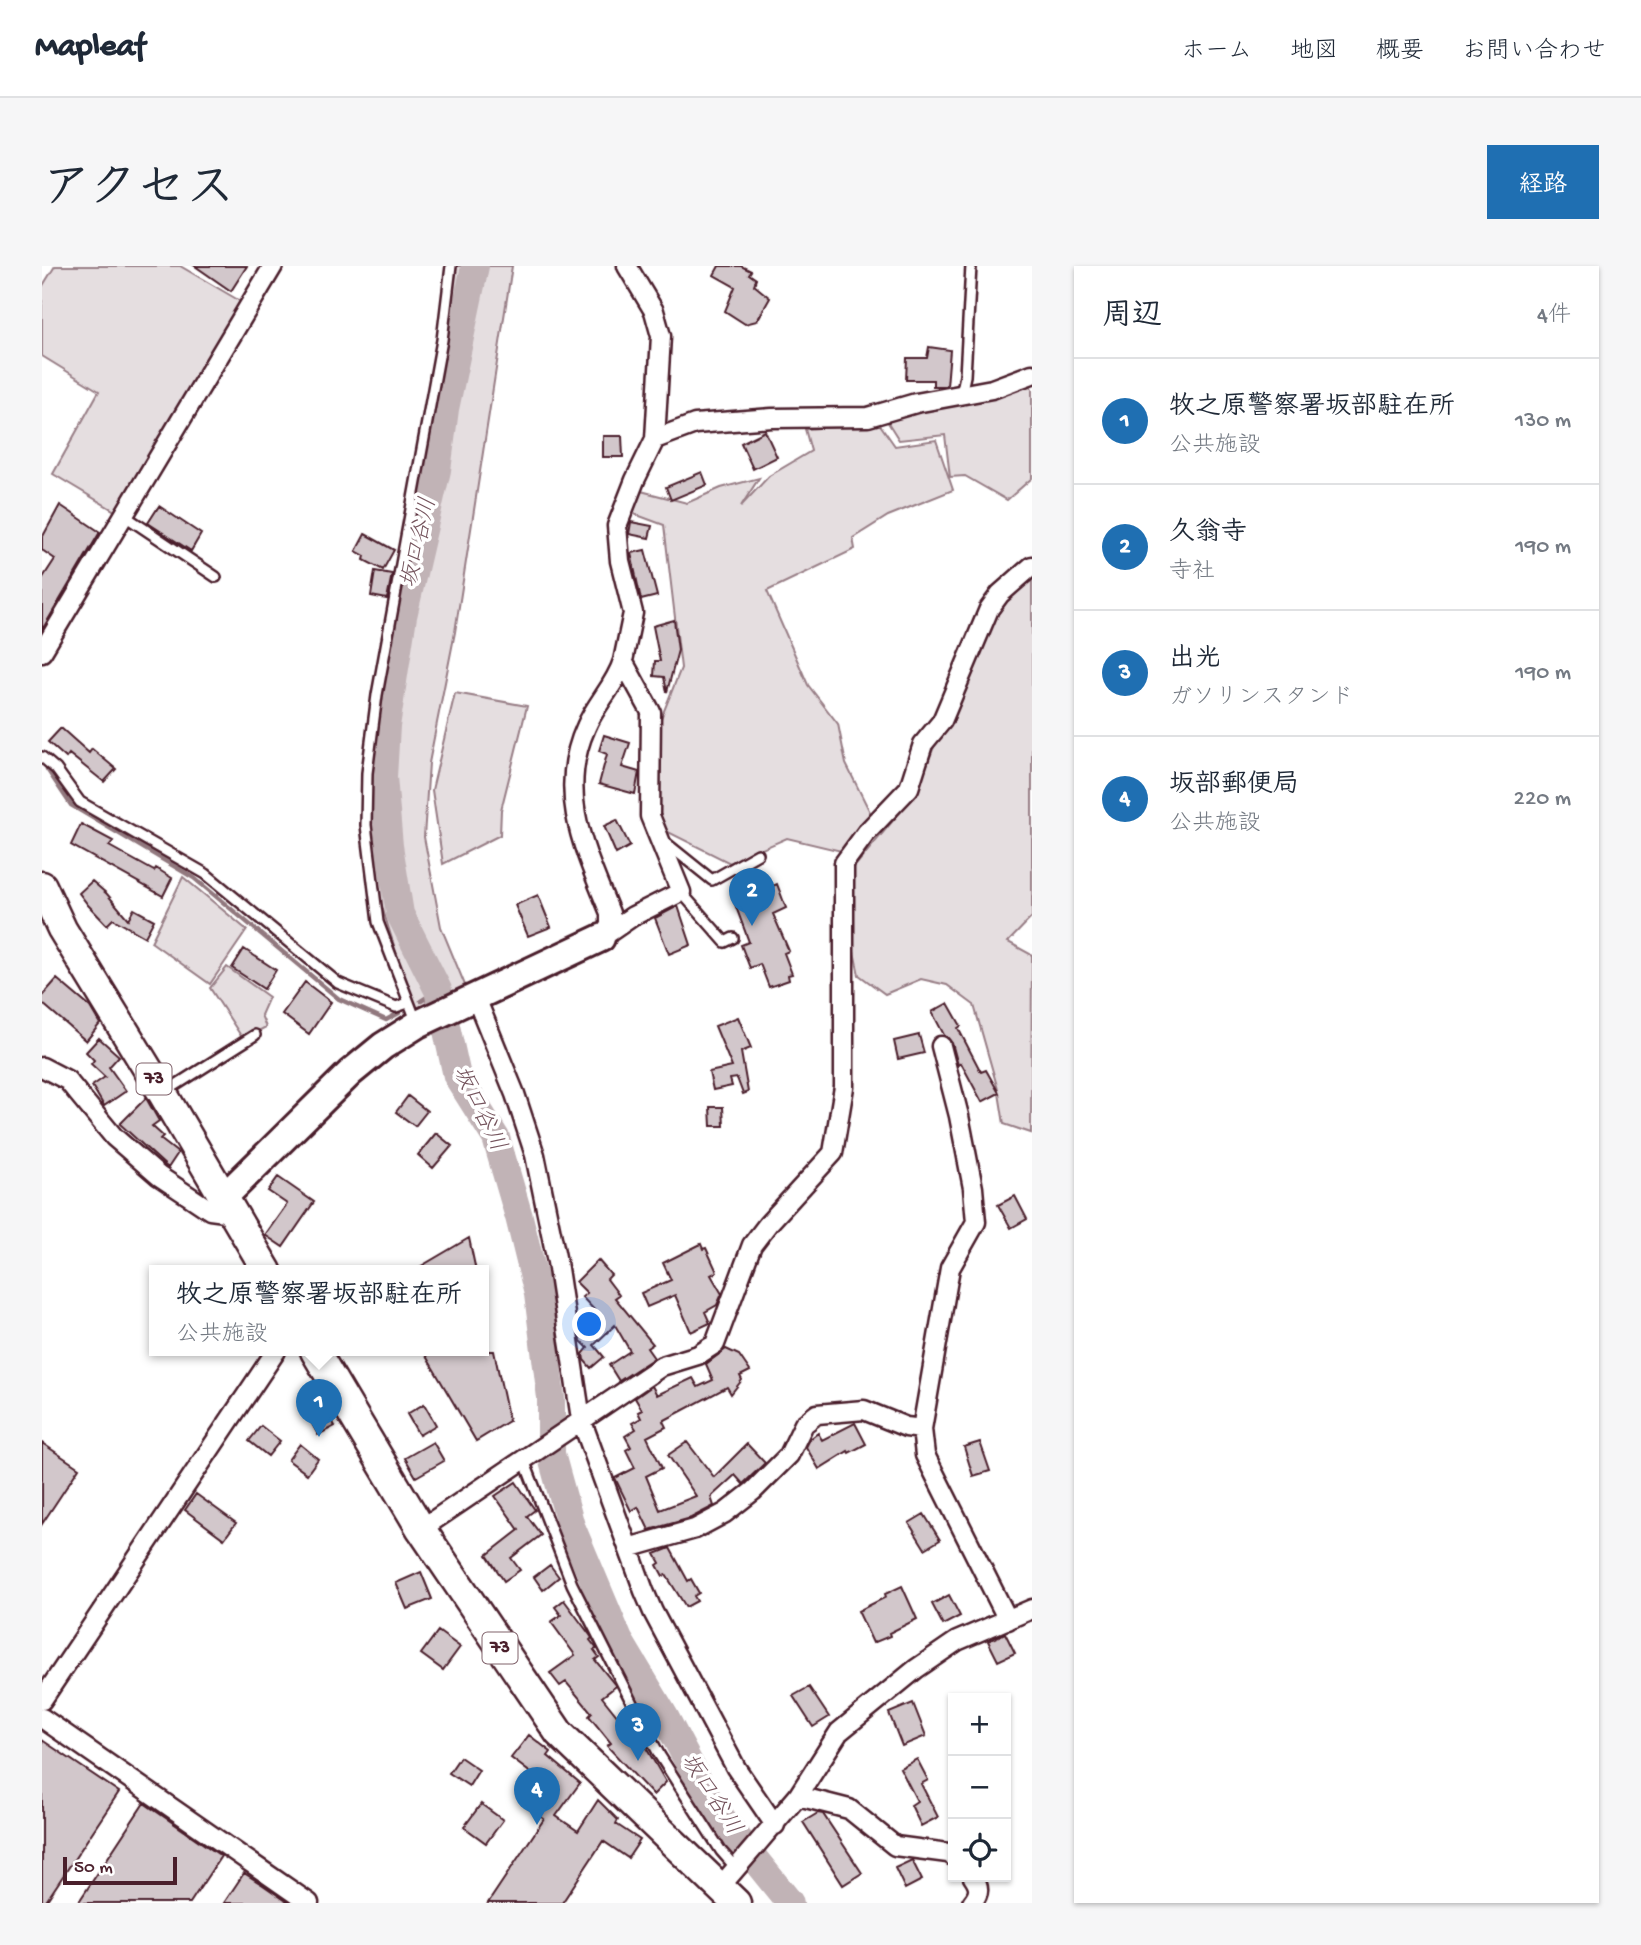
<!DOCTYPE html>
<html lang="ja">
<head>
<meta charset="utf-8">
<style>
	body { margin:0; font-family:"Gochi Hand","Klee One",sans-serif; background:#f6f6f7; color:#1f2937 }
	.controls { position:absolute; right:21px; bottom:21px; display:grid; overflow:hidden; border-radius:0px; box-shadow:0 2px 5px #0004 }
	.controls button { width:63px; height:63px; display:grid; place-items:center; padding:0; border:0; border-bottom:2px solid #e0e1e3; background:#fff; color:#1f2937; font:35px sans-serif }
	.scale { position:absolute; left:21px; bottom:18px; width:114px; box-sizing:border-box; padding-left:7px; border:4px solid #4a1f2b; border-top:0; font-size:19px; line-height:24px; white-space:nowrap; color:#4a1f2b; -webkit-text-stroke:5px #fff; paint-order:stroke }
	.you { position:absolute; left:548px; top:1059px; width:24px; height:24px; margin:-18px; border:5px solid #fff; border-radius:50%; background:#1a73e8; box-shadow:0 0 0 10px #1a73e833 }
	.badge { display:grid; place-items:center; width:46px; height:46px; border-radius:50%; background:#1f6fb2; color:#fff; font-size:23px; font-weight:700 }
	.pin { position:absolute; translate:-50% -58px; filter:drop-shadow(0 2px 4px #0008) }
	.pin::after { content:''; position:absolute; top:37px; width:24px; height:21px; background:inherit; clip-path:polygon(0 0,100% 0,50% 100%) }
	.popup { position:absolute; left:107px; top:999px; width:340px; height:91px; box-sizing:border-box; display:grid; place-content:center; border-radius:0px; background:#fff; filter:drop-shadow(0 2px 5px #0005); font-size:23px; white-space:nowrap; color:#747a83 }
	.popup b { font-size:26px; color:#1f2937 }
	.popup::after { content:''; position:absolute; left:50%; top:100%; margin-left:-14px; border:14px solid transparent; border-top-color:#fff }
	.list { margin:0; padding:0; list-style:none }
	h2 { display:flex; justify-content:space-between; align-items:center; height:91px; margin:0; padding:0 28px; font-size:30px }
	h2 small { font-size:23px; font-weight:400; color:#747a83 }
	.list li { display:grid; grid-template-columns:46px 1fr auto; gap:21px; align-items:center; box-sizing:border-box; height:126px; padding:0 28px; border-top:2px solid #e0e1e3 }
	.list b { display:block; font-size:26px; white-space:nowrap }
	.list p { margin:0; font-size:23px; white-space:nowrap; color:#747a83 }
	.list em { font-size:23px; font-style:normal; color:#747a83 }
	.icon { flex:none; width:38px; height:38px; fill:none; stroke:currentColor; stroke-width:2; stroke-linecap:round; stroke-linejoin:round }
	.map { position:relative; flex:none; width:990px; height:1637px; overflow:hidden; border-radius:0px }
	header { display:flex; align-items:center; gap:42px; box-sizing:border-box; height:98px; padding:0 35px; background:#fff; border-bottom:2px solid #e0e1e3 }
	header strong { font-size:33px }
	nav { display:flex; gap:38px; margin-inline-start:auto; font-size:24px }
	.intro { display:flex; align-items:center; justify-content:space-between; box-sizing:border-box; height:168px; padding:0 42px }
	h1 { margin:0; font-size:49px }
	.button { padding:18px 32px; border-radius:0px; background:#1f6fb2; color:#fff; font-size:24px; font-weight:700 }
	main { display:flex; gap:42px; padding:0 42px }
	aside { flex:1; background:#fff; border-radius:0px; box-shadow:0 2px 5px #0004 }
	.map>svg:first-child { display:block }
	.green { fill:#e5dee0; stroke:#987e86; stroke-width:2 }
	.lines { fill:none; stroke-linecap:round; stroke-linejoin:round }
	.stream { stroke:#91787e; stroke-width:4.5 }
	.river { stroke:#c1b3b6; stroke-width:28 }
	.building { fill:#d2c7cb; stroke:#4a1f2b; stroke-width:2 }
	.lane-casing { stroke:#4a1f2b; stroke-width:14 }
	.street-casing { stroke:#4a1f2b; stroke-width:23 }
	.secondary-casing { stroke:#4a1f2b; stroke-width:32 }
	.primary-casing { stroke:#4a1f2b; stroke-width:33 }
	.lane { stroke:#fff; stroke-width:9 }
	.street { stroke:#fff; stroke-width:18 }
	.secondary { stroke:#fff; stroke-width:26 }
	.primary { stroke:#fff; stroke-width:28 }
	.labels { text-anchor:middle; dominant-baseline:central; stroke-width:7; stroke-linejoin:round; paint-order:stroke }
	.shield { fill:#fff; stroke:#80626b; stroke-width:2 }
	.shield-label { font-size:19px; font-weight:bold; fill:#4a1f2b }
	.water-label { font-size:23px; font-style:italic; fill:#74535c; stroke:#fff }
</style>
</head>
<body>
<header>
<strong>Mapleaf</strong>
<nav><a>ホーム</a><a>地図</a><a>概要</a><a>お問い合わせ</a></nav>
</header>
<div class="intro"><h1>アクセス</h1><a class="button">経路</a></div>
<main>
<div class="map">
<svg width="990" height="1637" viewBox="0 0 990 1637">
	<rect width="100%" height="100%" fill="#fff"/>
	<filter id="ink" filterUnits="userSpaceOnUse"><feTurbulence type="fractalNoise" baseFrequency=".0143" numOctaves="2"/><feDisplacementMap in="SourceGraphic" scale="14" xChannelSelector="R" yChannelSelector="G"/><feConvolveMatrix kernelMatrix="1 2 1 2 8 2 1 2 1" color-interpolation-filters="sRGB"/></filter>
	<g filter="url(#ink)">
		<path class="green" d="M13 0H138L198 35 78 248 11 208 57 125 0 90V21Z
			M415 0H470L413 366 387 497 382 571 399 661 425 724 374 751 321 579 327 542 331 460 398 103Z
			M984 111 990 123V212L965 234 923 210 908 211 903 169 857 174 840 147Z
			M832 150 853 180 894 174 911 224 846 250 811 272 813 283 725 325 766 419 796 458 804 498 830 550 799 585 745 572 688 597 612 559 614 465 639 402 622 259 584 245 595 224 645 237 679 222 717 212 699 240 727 210 769 185 763 163 818 159Z
			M990 312V651L966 676 990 689 989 867 962 858 957 827 932 739 905 719 879 713 843 728 817 709 810 676 809 605 874 527 897 468 929 410 957 341Z
			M413 427 485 440 459 544 458 569 401 598 390 524Z
			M141 611 205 664 168 718 109 676Z
			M185 701 227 731 219 749 224 761 201 773 168 722Z"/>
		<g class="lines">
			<path class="stream" d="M5 503 29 539 152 612 297 733 344 754 357 747
				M379 735 396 724"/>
			<path class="river" d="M433 0 403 143 395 204 361 350 344 460 341 511 347 580 358 648 396 724 415 810 454 872 477 951 496 1028 509 1132V1188L529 1260 577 1374 623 1451 669 1539 748 1637"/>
		</g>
		<path class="building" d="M153 0H205L189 25Z
			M677 0H699L709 5 707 8 714 13 712 19 728 32 715 55 703 58 683 45 693 21 672 9Z
			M887 81 908 84 905 120H891V114H864L865 92H885Z
			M723 165 735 191 711 203 699 177Z
			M561 170H580L581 191H561Z
			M660 206 665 219 629 234 624 221Z
			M18 239 58 266 0 364V313L13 293 0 284V272Z
			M117 240 159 268 149 285 106 257Z
			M589 256 610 260 607 272 587 268Z
			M323 268 352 284 341 304 322 294 323 290 314 285Z
			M603 284 615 330 599 334 589 287Z
			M333 305 350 308 345 333 329 330Z
			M632 354 636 384 625 426 622 411 612 410 613 395H618L611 360Z
			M19 462 47 487 50 483 74 503 62 516 27 488 24 492 6 476Z
			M562 469 588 477 580 501 597 506 593 528 557 518 565 488 557 485Z
			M575 554 588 580 574 588 562 560Z
			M39 558 71 575 67 580 112 605 114 602 130 612 121 630 29 579Z
			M50 615 65 628 86 653 92 643 112 654 103 671 71 653 65 659 46 639 37 627Z
			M735 618 744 642 731 648 747 685 742 687 750 708 746 709 747 714 727 721 718 698 708 702 699 679 707 676 690 630 715 621 717 626Z
			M496 629 509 661 486 670 473 639Z
			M636 640 649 679 627 688 613 652Z
			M202 683 234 704 222 723 190 702Z
			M15 713 48 741 58 758 44 775 0 737V730Z
			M263 716 289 736 267 768 240 748Z
			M906 737 919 760 916 762 939 806 944 804 957 827 940 836 919 797 916 799 910 777 902 769 890 746Z
			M696 751 709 782 699 786 706 826 701 828 695 812 688 813 690 820 671 824 667 806 690 801 673 760Z
			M877 769 882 787 856 793 852 775Z
			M57 772 77 790 67 801 84 825 62 840 50 820 63 811 49 798 52 794 44 786Z
			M366 830 385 845 373 860 354 846Z
			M104 832 117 855 110 860 121 870 118 873 136 887 126 902 78 858Z
			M668 841H681L682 860H669Z
			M394 867 410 880 391 902 376 889Z
			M236 911 272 936 241 981 223 969 245 938 226 925Z
			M973 930 985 953 969 962 956 939Z
			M427 972 434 1005H371Z
			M659 978 661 983 664 982 675 1006 669 1009 680 1028 675 1039 663 1046 668 1057 649 1066 633 1029 605 1041 599 1027 629 1014 621 997Z
			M556 994 569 1009 565 1013 577 1029 573 1032 611 1078 605 1082 612 1092 577 1115 567 1099 588 1085 573 1059 552 1079 562 1091 549 1102 542 1094 541 1088 546 1082 538 1074 537 1066 556 1048 540 1031 545 1027 534 1016Z
			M684 1083 697 1089 708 1105 698 1110 700 1114 689 1128 685 1121 621 1155 624 1161 605 1171 620 1202 604 1210 618 1244 654 1230 626 1189 645 1176 672 1211 705 1178 723 1197 701 1218 693 1209 669 1231 672 1240 649 1252 607 1264 596 1241 589 1245 573 1212 593 1202 584 1184 589 1181 583 1170 594 1163 590 1157 599 1152 596 1146 600 1144 593 1132 610 1120 615 1129 651 1112 656 1121 671 1114 664 1098Z
			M381 1085H452L467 1155 434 1175Z
			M382 1138 394 1159 377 1169 365 1148Z
			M282 1139 293 1160 276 1169 265 1148Z
			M813 1157 824 1178 807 1187 806 1185 777 1203 764 1181 768 1173 776 1167 780 1174Z
			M219 1160 238 1175 226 1190 207 1175Z
			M391 1176 402 1195 374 1211 363 1192Z
			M938 1176 948 1205 931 1210 922 1181Z
			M0 1177 37 1202 0 1258Z
			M258 1178 276 1193 265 1208 246 1194Z
			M474 1216 493 1244 485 1250 499 1269 469 1292 478 1304 462 1315 445 1289 477 1264 453 1230Z
			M154 1228 194 1257 182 1273 143 1244Z
			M882 1248 898 1274 883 1283 867 1257Z
			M628 1282 646 1315 649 1313 657 1327 652 1330 655 1335 644 1341 624 1309 621 1310 615 1299 618 1297 613 1288Z
			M508 1299 517 1311 501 1324 492 1311Z
			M379 1306 390 1333 365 1343 354 1317Z
			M860 1320 875 1353 847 1367 848 1370 831 1377 816 1345 844 1331 843 1328Z
			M907 1329 918 1350 901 1359 890 1338Z
			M522 1334 548 1369 550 1372 548 1374 555 1383 552 1384 557 1391 553 1394 574 1420 560 1431 584 1461 589 1456 624 1516 611 1529 565 1480 569 1477 547 1450 550 1447 524 1416 518 1420 508 1407 533 1389 509 1356 519 1349 513 1341Z
			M396 1365 418 1381 401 1404 379 1388Z
			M963 1367 973 1387 956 1395 946 1375Z
			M767 1421 787 1451 771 1461 751 1430Z
			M871 1437 884 1470 860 1480 847 1447Z
			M487 1469 509 1486 506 1490 538 1517 514 1550 536 1565 556 1534 576 1554 574 1558 598 1574 586 1592 561 1575 520 1637H446L502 1553 486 1542 489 1539 475 1530 490 1508 469 1492Z
			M0 1474 77 1526 3 1637H0Z
			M418 1491 437 1504 427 1520 407 1507Z
			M875 1493 886 1514 879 1518 896 1551 879 1560 869 1539 875 1535 858 1502Z
			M102 1537 179 1590 148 1637H36Z
			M439 1538 461 1554 444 1577 422 1561Z
			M776 1547 781 1548 820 1607 801 1619 761 1556Z
			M870 1594 880 1614 863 1623 853 1602Z
			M202 1607 221 1619 247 1637H182Z"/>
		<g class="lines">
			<g class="lane-casing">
				<path id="lane" d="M919 128 923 110 929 0
					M83 250 174 311
					M0 491 14 503 38 536 164 608 296 717 354 741 366 737
					M624 577 670 614 716 588
					M639 626 683 676 691 672
					M375 757 336 656 324 559 325 507 335 429 400 74 409 0
					M123 826 213 769
					M482 1194 530 1318 598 1453 618 1490 679 1585 694 1602"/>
			</g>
			<g class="street-casing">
				<path id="street" d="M613 173 653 158 730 152 826 151 874 137 950 123 990 108
					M0 386 231 0
					M559 672 591 650 639 626 608 550 609 446 581 395 591 347 578 295 575 260 593 214 613 173 619 70 612 45 585 0
					M559 672 568 660V647C543 585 514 527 544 461 554 437 573 420 581 395
					M434 732 473 828 493 889 515 996 539 1153 602 1325 611 1346 694 1502 733 1559
					M899 780 917 850 931 922 934 956 908 1002 880 1163 883 1189 966 1354
					M0 801 25 814 72 871 117 910 168 944 190 947
					M379 1263 620 1100 656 1089 673 1078 710 979 726 958 791 887 802 821V597L824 567 867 522 881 478 900 455 947 343 958 328 990 300
					M586 1282 653 1263 683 1247 711 1225 747 1189 762 1158 775 1148 822 1144 864 1161 880 1163
					M0 1434 234 1085
					M0 1452 267 1637
					M756 1530 807 1543 853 1580 906 1587 911 1590
					M678 1621 756 1530 797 1466 874 1403 915 1375 990 1343
					M930 1637C938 1627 938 1621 931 1611"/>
			</g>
			<g class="secondary-casing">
				<path id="secondary" d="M181 932 308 807 341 780 376 758 559 672"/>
			</g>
			<g class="primary-casing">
				<path id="primary" d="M0 620 20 663 121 828 225 1005
					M273 1085 379 1263 517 1467 694 1637"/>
			</g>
			<use href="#lane" class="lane"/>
			<use href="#street" class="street"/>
			<use href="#secondary" class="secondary"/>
			<use href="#primary" class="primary"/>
		</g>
	</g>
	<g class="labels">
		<g class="shield">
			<rect x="94.5" y="797.5" width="35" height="31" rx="5"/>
			<rect x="440.5" y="1366.5" width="35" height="31" rx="5"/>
		</g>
		<g class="shield-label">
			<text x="112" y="813">73</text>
			<text x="458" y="1382">73</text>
		</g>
		<g class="water-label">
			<text transform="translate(378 277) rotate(-77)">坂口谷川</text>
			<text transform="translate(436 843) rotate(64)">坂口谷川</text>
			<text transform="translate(668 1529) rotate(57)">坂口谷川</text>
		</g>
	</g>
</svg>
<div class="controls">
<button>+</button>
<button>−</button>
<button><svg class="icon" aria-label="locate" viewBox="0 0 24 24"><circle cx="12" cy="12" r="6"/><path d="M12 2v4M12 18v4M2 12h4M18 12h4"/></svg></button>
</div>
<div class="scale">50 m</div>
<div class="you"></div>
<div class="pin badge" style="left:277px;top:1171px">1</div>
<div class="popup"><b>牧之原警察署坂部駐在所</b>公共施設</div>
<div class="pin badge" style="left:710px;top:660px">2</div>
<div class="pin badge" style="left:596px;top:1495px">3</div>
<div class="pin badge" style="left:495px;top:1559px">4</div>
</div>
<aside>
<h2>周辺<small>4件</small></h2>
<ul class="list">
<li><span class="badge">1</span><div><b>牧之原警察署坂部駐在所</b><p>公共施設</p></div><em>130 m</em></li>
<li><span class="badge">2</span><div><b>久翁寺</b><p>寺社</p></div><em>190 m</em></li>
<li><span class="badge">3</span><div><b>出光</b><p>ガソリンスタンド</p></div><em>190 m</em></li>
<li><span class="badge">4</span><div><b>坂部郵便局</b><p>公共施設</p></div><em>220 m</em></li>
</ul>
</aside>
</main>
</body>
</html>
